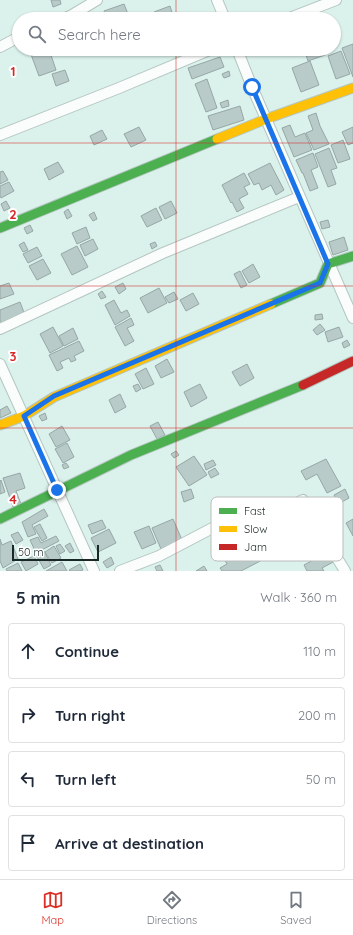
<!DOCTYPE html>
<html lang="en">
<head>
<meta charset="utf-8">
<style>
	body { margin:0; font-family:Quicksand,sans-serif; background:#f2f2f3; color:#1f2937 }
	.scale { position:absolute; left:12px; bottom:10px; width:87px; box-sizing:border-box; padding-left:4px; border:2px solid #192824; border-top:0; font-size:11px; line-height:14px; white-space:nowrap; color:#192824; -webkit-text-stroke:3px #fff; paint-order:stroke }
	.stop { position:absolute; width:12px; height:12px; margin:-9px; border:3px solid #1a73e8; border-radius:50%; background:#fff }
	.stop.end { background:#1a73e8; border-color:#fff; box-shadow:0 1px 4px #0008 }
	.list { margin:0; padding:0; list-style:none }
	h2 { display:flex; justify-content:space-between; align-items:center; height:52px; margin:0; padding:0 16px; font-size:17px }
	h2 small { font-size:13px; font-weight:400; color:#747a83 }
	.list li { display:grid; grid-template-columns:26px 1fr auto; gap:12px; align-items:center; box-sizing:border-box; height:56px; margin:0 8px 8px; padding:0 8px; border:1px solid #e0e1e3; border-radius:4px }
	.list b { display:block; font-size:15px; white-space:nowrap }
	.list em { font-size:13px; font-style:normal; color:#747a83 }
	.icon { flex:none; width:22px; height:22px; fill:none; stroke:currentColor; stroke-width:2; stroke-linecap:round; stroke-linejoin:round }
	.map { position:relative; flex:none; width:353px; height:571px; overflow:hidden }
	.search { position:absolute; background:#fff; box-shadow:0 1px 3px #0004; left:12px; right:12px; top:12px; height:44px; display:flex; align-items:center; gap:10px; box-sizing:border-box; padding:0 14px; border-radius:22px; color:#747a83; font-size:15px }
	.sheet { height:308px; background:#fff }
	nav { display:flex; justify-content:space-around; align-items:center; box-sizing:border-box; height:56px; border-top:1px solid #e0e1e3; background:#fff; font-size:11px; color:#747a83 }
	nav a { display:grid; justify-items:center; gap:2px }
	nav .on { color:#d93025 }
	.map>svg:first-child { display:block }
	.building { fill:#b9cbc9; stroke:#96a7a5 }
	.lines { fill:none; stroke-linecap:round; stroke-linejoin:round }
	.street-casing { stroke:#b4c6c1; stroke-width:12 }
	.fast-casing { stroke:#b4c6c1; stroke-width:11 }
	.slow-casing { stroke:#b4c6c1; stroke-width:11 }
	.jam-casing { stroke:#b4c6c1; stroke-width:11 }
	.street { stroke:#fafdfc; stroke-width:10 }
	.fast { stroke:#4caf50; stroke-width:9 }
	.slow { stroke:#ffc107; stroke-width:9 }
	.jam { stroke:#c62828; stroke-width:9 }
	.route { stroke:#1a73e8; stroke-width:5 }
	.grid { fill:none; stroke:#d62828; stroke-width:1; stroke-opacity:0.55 }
	.key { fill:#fff; stroke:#babebd; stroke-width:1 }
	.key-label { font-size:11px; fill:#192824 }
	.grid-label { font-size:13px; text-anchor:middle; font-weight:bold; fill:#d62828; stroke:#fff; stroke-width:4; stroke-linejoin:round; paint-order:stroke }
</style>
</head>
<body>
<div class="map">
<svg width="353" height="571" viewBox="0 0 353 571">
	<rect width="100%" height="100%" fill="#dbf1eb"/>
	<path class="building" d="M51 0H60L61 4 53 7Z
		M124 4 130 19H106L104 11Z
		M170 6 174 19H157L154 12Z
		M353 44V77L342 48Z
		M29 49H49L56 70 39 76Z
		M304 49H322L325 55 308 61Z
		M341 51 350 74 336 79 328 56Z
		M220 57 224 67 192 79 188 68Z
		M310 61 319 85 301 92 292 68Z
		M65 70 69 81 56 86 52 74Z
		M229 71 230 76 224 78 222 74Z
		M207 79 217 108 206 112 195 84Z
		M228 100 229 106 222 108 220 103Z
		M240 106 244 120 213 130 208 116Z
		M316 113 320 126 329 144 314 150 306 133 313 130 308 116Z
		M290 125 295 137 305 133 312 150 294 157 282 128Z
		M139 127 146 140 131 147 124 134Z
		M353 127V143L348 145 342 132Z
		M102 130 107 139 94 145 90 136Z
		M343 140 350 159 338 163 331 145Z
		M329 148 337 168 331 170 336 184 328 187 315 154Z
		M313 153 318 167 311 170 318 188 310 191 303 173H302L296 160Z
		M58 162 64 172 49 180 44 169Z
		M270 163 284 190 276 195 271 185 262 190 259 183 254 185 248 174Z
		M3 171 8 180 0 184V172Z
		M244 173 250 184 244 187 248 194 239 199 244 208 237 212 232 202 231 203 222 185Z
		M9 182 14 191 1 198 0 196V186Z
		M6 201 10 208 4 211 1 204Z
		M171 201 177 213 165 219 159 207Z
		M156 208 162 220 147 227 141 216Z
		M68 209 72 216 67 219 64 212Z
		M94 212 97 219 93 221 89 215Z
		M328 220 330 227 322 229 320 222Z
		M30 225 33 231 27 234 24 228Z
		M86 227 90 238 77 244 72 233Z
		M344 237 348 250 333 255 329 242Z
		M93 239 98 249 85 256 80 245Z
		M24 242 28 250 23 252 19 245Z
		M155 242 157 246 152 249 150 244Z
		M77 246 88 267 72 275 61 254Z
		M37 247 42 256 28 263 23 254Z
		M43 259 51 273 37 280 29 266Z
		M253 264 260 277 249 283 242 271Z
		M240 271 247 285 241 288 234 274Z
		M9 283 14 294 0 299V286Z
		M123 283 126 289 119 294 115 287Z
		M159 288 167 303 148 313 140 298Z
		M102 291 106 297 101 299 98 294Z
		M174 292 178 299 169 303 165 297Z
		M193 293 199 304 186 311 180 300Z
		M114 300 121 313 127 310 130 316 115 325 105 305Z
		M20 302 25 315 2 324 0 320V310Z
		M322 314 323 319 315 320V315Z
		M131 318 134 325 127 328 134 341 125 346 115 327Z
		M320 324 325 330 317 335 313 330Z
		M53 327 63 346 50 353 40 334Z
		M339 327 343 337 328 342 325 332Z
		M73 328 78 339 64 346 59 336Z
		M347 340 350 345 344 348 342 343Z
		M79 341 84 351 74 356 76 360 71 362 69 358 60 362 63 368 57 371 49 355Z
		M167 359 174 372 161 378 155 366Z
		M247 364 254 378 240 386 232 372Z
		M146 368 154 384 143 389 135 374Z
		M138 384 141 389 136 392 133 386Z
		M200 384 207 398 191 407 184 392Z
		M120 394 126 407 115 413 109 400Z
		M7 406 11 413 0 418V410Z
		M45 413 47 419 42 421 39 416Z
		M158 422 165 435 157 439 150 426Z
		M62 426 70 440 56 447 49 434Z
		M67 443 74 457 63 463 55 449Z
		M176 451 179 455 174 458 171 454Z
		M194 456 207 475 189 486 176 467Z
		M326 459 341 486 327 493 317 474 306 480 301 471Z
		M213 460 216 465 206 470 204 464Z
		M66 463 69 467 64 469 62 465Z
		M215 468 219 474 211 478 208 472Z
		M20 473 25 488 16 491 21 504 13 507 3 478Z
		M1 480 5 492 0 494V481Z
		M191 489 194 498 184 502 181 492Z
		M345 489 349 498 338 504 334 495Z
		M44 509 48 516 32 525 36 534 28 537 22 522Z
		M173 519 182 540 161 549 152 528Z
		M353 519V536L346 523Z
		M102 520 106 528 92 534 88 525Z
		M40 524 47 538 42 541 34 527Z
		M149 526 156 543 142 549 134 532Z
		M109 529 116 543 98 552 91 538Z
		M18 532 23 540 16 544 11 535Z
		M56 536 59 541 36 553 30 540 38 537 41 543Z
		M0 539 2 545 11 541 18 559 3 568 0 561Z
		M260 542 268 557 241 571H222L220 568 227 564 223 557 230 553 234 560 241 557 238 551 243 548 247 554 256 549 254 544Z
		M70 543 74 551 70 553 65 546Z
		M60 544 65 551 60 554 56 546Z
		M54 546 61 558 52 563 45 552Z
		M44 551 51 565 44 569 36 555Z
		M330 551 335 561 322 568 324 571H307L304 565Z
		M34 556 38 564 26 571 21 562Z
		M111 557 114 564 107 568 103 562Z
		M62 562 67 571H46Z
		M18 563 22 571H7L6 569Z
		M80 564 83 570 81 571H70L69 570Z
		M160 565 163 571H157L155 567Z
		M204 566 207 571H196Z"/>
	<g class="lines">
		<g class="street-casing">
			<path id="street" d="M217 0 225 19
				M63 19 72 15 97 0
				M287 19 336 0
				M0 47 19 37
				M237 49 252 87 353 318
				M0 135 119 88 212 49
				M0 329 163 253 299 197
				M0 364 94 571
				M120 571 159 556 222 523 247 516 263 518 303 500 311 510 324 537 345 571"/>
		</g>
		<g class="fast-casing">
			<path id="fast" d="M0 228 217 139
				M271 304 320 283 328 264 353 256
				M0 519 131 455 303 385"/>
		</g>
		<g class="slow-casing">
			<path id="slow" d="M217 139 266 119 353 88
				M0 425 24 416 54 397 271 304"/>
		</g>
		<g class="jam-casing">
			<path id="jam" d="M303 385 353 361"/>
		</g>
		<use href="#street" class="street"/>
		<use href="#fast" class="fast"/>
		<use href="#slow" class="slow"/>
		<use href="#jam" class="jam"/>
	</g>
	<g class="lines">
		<path class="route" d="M57 490 24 416 54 396 320 283 328 264 252 87"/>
	</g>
	<path class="grid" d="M176 0V19M176 49V571M0 143H353M0 286H353M0 428H353"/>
	<rect x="211" y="497" width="132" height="64" rx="6" class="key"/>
	<rect x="219" y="508" width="18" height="6" fill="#4caf50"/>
	<rect x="219" y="526" width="18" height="6" fill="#ffc107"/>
	<rect x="219" y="544" width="18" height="6" fill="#c62828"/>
	<g class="key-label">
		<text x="244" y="515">Fast</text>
		<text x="244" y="533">Slow</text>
		<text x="244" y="551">Jam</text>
	</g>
	<g class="grid-label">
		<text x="13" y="76">1</text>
		<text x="13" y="219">2</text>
		<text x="13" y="361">3</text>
		<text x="13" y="504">4</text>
	</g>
</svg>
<div class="scale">50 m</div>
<div class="stop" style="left:252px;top:87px"></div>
<div class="stop end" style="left:57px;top:490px"></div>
<div class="search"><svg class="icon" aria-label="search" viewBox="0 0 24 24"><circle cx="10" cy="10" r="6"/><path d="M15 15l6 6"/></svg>Search here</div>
</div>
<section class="sheet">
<h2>5 min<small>Walk · 360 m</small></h2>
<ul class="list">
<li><svg class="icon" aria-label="ahead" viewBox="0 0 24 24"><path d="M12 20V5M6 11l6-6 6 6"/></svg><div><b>Continue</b></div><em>110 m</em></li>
<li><svg class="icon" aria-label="right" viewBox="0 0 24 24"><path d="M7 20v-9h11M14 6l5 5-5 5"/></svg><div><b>Turn right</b></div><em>200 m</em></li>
<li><svg class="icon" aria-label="left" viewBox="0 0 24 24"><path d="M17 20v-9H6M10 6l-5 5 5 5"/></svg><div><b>Turn left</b></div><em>50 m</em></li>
<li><svg class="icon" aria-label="arrive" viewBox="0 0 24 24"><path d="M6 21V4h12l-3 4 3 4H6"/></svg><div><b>Arrive at destination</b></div></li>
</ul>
</section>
<nav>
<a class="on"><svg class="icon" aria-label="map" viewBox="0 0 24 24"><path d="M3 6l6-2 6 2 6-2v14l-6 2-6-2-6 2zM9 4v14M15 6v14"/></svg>Map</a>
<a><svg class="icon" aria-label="directions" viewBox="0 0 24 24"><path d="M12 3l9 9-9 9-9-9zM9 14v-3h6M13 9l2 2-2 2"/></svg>Directions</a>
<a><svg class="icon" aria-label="saved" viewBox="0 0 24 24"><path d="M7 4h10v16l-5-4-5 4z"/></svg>Saved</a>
</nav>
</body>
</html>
